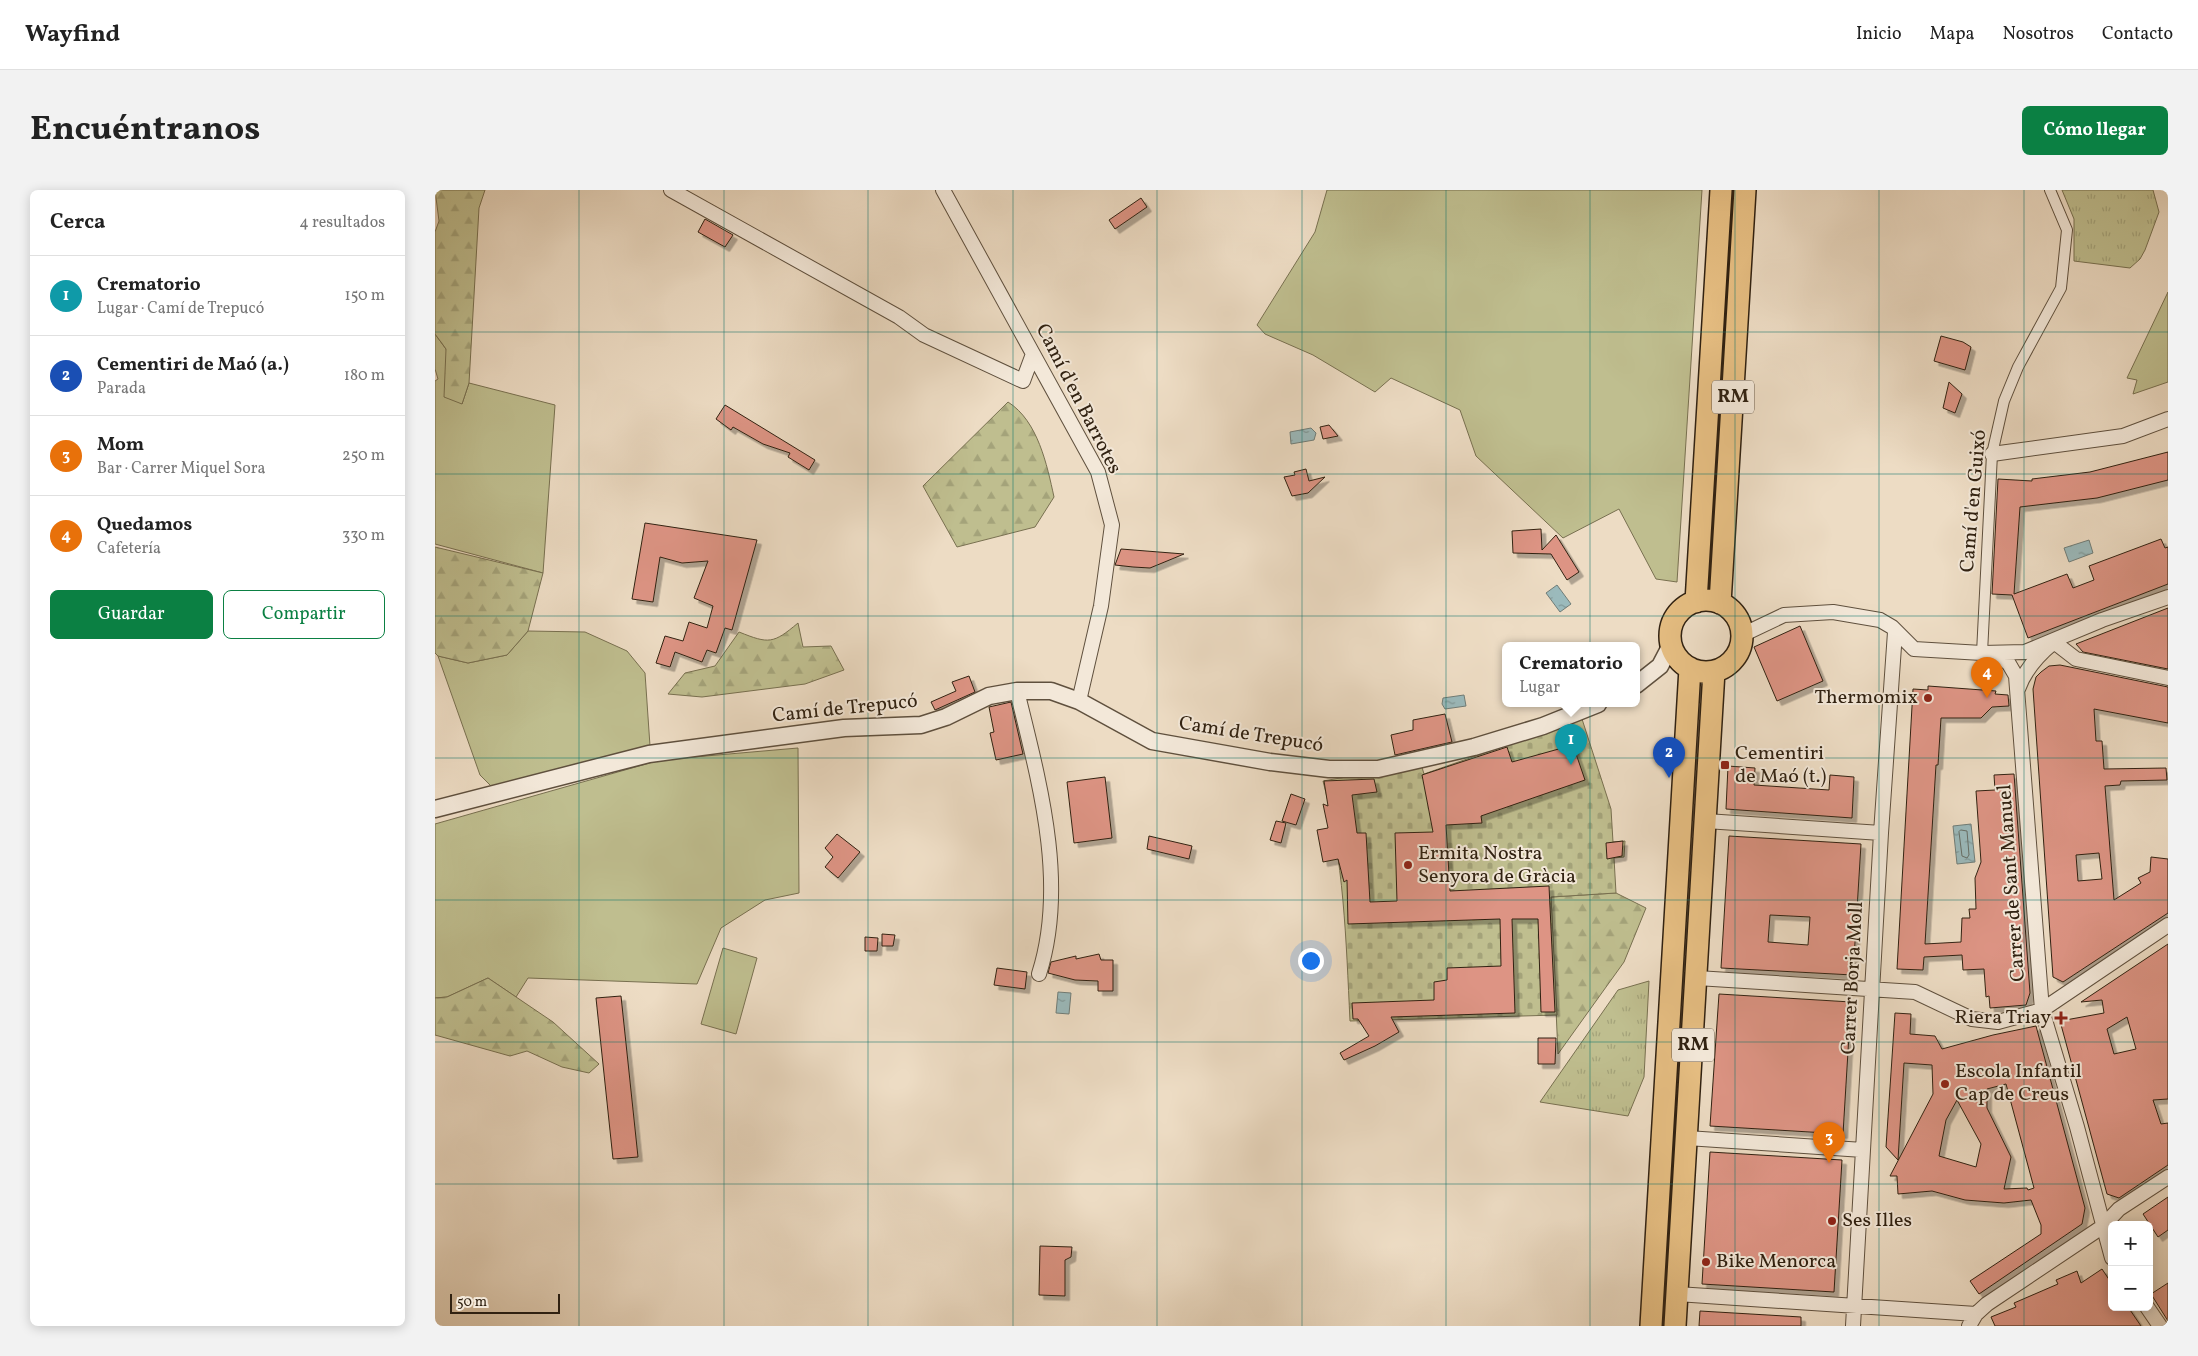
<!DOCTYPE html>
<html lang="es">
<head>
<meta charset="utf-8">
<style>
	body { margin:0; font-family:Vollkorn,serif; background:#f2f2f2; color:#222 }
	.controls { position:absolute; right:15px; bottom:15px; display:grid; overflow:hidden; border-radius:8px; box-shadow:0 2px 12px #0003 }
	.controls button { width:45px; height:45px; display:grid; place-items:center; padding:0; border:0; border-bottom:1px solid #e0e0e0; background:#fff; color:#222; font:25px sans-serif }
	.scale { position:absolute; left:15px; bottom:12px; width:110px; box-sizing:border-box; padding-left:5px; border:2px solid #302111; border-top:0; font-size:14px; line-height:18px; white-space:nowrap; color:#302111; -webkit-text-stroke:4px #f3e8d9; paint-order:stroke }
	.you { position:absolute; left:875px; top:770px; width:18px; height:18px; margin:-12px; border:4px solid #fff; border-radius:50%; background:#1a73e8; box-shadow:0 0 0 8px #1a73e833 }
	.badge { display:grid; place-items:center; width:32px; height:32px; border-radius:50%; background:#0b8043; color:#fff; font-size:16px; font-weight:700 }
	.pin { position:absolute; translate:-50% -41px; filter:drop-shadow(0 1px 2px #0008) }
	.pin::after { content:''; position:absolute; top:26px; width:18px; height:15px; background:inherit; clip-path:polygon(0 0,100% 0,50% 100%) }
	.popup { position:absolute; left:1067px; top:452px; width:138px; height:65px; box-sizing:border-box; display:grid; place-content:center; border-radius:8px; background:#fff; filter:drop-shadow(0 1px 4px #0005); font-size:16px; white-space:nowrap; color:#767676 }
	.popup b { font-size:19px; color:#222 }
	.popup::after { content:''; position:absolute; left:50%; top:100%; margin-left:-10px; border:10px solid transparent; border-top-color:#fff }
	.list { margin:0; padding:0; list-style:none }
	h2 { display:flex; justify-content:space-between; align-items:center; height:65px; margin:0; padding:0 20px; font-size:21px }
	h2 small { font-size:16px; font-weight:400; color:#767676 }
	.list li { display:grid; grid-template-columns:32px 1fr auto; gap:15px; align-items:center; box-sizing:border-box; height:80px; padding:0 20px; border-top:1px solid #e0e0e0 }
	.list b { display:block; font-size:19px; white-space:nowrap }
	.list p { margin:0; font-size:16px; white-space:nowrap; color:#767676 }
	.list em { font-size:16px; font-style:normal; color:#767676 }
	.actions { display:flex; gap:10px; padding:15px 20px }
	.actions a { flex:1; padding:11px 0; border:1px solid #0b8043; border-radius:8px; text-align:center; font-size:18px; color:#0b8043 }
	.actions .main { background:#0b8043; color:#fff }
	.map { position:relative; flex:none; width:1733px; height:1136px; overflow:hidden; border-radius:8px }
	header { display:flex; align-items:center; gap:30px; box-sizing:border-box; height:70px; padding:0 25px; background:#fff; border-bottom:1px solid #e0e0e0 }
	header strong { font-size:24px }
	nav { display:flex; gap:28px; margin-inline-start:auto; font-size:18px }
	.intro { display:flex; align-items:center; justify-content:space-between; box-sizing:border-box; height:120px; padding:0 30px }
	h1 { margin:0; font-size:35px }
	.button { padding:12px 22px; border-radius:8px; background:#0b8043; color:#fff; font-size:18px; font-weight:700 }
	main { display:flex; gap:30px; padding:0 30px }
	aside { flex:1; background:#fff; border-radius:8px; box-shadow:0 2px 12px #0003 }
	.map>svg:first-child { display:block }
	.green { fill:#bfbe8f; stroke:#787050 }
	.forest { fill:url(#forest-firs); stroke:#787050 }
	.cemetery { fill:url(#cemetery-stones); stroke:#787050 }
	.park { fill:url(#park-tufts); stroke:#787050 }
	.water { fill:url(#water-ripples); stroke:#707d78 }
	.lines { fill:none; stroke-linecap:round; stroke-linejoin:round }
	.shore { stroke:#666e66; stroke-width:1 }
	.building { fill:#dd9484; stroke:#302111; fill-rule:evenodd; filter:url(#shadow) }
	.pedestrian-casing { stroke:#5f503e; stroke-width:12 }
	.minor-casing { stroke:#5f503e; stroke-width:16 }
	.tertiary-casing { stroke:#5f503e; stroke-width:19 }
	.primary-casing { stroke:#302111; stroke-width:24 }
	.pedestrian { stroke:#f3e8d9; stroke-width:10 }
	.minor { stroke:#f3e8d9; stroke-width:14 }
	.tertiary { stroke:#f3e8d9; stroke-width:16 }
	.primary { stroke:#e6be82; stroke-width:21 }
	.grid { fill:none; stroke:#0f766e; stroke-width:1; stroke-opacity:0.55 }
	.poi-dot { fill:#8f2418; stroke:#f3e8d9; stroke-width:2 }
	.labels { text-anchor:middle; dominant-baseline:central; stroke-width:4; stroke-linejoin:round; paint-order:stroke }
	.shield { fill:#f3e8d9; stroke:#6a5d4d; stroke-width:1 }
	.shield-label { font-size:19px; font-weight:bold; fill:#302111 }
	.street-label { font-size:20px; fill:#302111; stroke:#f3e8d9 }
	.poi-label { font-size:20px; fill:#302111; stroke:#f3e8d9; text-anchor:start }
</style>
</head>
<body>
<header>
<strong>Wayfind</strong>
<nav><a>Inicio</a><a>Mapa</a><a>Nosotros</a><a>Contacto</a></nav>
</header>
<div class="intro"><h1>Encuéntranos</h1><a class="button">Cómo llegar</a></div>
<main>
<aside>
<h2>Cerca<small>4 resultados</small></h2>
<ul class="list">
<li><span class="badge" style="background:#0f9aa8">1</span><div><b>Crematorio</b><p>Lugar · Camí de Trepucó</p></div><em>150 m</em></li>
<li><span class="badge" style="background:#1a4fb4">2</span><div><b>Cementiri de Maó (a.)</b><p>Parada</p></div><em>180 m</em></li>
<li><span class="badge" style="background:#e8710a">3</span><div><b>Mom</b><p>Bar · Carrer Miquel Sora</p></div><em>250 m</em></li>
<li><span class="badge" style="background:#e8710a">4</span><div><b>Quedamos</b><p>Cafetería</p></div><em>330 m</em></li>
</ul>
<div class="actions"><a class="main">Guardar</a><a>Compartir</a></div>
</aside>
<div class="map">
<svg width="1733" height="1136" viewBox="0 0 1733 1136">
	<defs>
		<pattern id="forest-firs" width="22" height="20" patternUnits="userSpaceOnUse" patternTransform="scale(1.25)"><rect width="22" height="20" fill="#bfbe8f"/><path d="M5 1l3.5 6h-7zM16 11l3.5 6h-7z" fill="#a4a37a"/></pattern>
		<pattern id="cemetery-stones" width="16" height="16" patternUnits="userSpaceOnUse" patternTransform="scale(1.25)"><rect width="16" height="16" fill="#bfbe8f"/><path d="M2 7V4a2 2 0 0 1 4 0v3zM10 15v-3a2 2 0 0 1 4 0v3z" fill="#a4a37a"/></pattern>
		<pattern id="park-tufts" width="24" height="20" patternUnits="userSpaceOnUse" patternTransform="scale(1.25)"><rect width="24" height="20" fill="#bfbe8f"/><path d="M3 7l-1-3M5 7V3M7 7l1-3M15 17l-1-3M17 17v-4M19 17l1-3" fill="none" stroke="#a4a37a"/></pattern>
		<pattern id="water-ripples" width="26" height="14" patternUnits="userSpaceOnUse" patternTransform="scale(1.25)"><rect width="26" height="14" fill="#9bbabc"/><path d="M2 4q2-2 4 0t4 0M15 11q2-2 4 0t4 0" fill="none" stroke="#7f9797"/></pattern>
		<filter id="shadow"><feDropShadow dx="4.5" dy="4.5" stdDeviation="0" flood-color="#0004"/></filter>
	</defs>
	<rect width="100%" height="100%" fill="#eddcc4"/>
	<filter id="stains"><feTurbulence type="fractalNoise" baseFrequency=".004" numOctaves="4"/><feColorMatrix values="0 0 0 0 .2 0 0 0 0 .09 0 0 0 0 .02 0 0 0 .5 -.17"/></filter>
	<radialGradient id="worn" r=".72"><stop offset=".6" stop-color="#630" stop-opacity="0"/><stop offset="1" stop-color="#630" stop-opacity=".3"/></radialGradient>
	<path class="green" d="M892 0H1267L1242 392 1221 389 1184 319 1128 348 1041 266 1025 220 956 188 940 202 878 165 830 144 822 135 880 42Z
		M1733 102V192L1698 204 1702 190 1692 188Z
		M0 144 11 159 27 214 34 193 120 215 108 383 0 354V191L3 189 0 179Z
		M93 441 150 442 192 461 210 483 215 556 59 599 45 585 3 466 33 473 72 465Z
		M363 558 364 703 330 710 286 738 262 794 93 788 81 807 53 788 12 807 0 808V634L225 570Z
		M288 758 322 768 301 844 266 834Z"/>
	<path class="forest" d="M0 0H50L44 18 34 193 27 214 9 207 11 159 0 144V42L4 31Z
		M573 212C603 231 612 275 619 307L600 337 522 357 488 296Z
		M0 357 108 383 93 441 72 465 33 473 3 466 0 463Z
		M363 433 368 457 396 456 409 480 370 494 267 507 233 504 250 483 280 476 304 442C334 454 338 454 363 433Z
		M1181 703 1211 718 1189 772 1123 864 1116 707Z
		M53 788 118 832 164 874 154 883 127 877 92 861 75 866 0 845V808L12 807Z"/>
	<path class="cemetery" d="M1147 529 1176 619 1178 652 1190 651 1189 667 1179 668 1181 703 1116 707 1122 825 915 831C911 749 909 671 888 591L986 574 989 584Z"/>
	<path class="park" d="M1627 0H1718L1724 22 1710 60 1705 69 1695 78 1639 71V29Z
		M1214 791 1209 887 1193 926 1105 912 1183 800Z"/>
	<path class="water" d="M876 238 881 243 879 250 856 254 855 242Z
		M1654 350 1658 363 1634 372 1629 358Z
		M1122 395 1136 414 1125 422 1111 403Z
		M1029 505 1031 516 1010 519 1007 514 1008 508Z
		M1536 634 1540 672 1522 674 1518 636Z
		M623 802 636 803 634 824 621 823Z"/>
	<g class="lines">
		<path class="shore" d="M1526 640 1532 641 1534 665 1532 668 1527 666 1524 642Z"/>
	</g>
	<path class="building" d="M706 8 712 17 680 39 674 30Z
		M270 29 298 45 290 57 263 42Z
		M1506 146 1528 152 1536 157 1530 180 1499 171Z
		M1514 192 1527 204 1520 223 1508 218Z
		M290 215 380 270 374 280 353 267 355 263 328 254 298 237 296 240 281 229Z
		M894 235 903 246 888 249 885 237Z
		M1733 262V290L1662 308 1585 317 1579 404 1632 384 1638 398 1659 390 1654 376 1726 349 1730 358 1733 357V394L1593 448 1577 405 1557 404 1563 289 1597 291V289L1655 282Z
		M871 279 874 291 890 287 873 303 857 306 849 287 860 285 859 282Z
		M210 333 322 350 297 440 290 438 281 463 272 460 267 472 240 462 235 477 221 473 230 446 248 451 254 432 272 438 278 416 259 408 273 371 247 373 225 367 218 412 197 409Z
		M1106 339 1107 360 1121 345 1144 382 1132 390 1116 364 1078 363 1077 341Z
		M686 359 749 364 715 378 698 377 680 375Z
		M1733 418V479L1648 462 1641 454Z
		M1365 436 1388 491 1342 511 1319 457Z
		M1625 475 1733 497V533L1659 519 1661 551H1667L1669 579 1731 578 1732 590 1686 591 1685 595 1670 596 1679 710 1706 693 1703 688 1715 682 1716 667 1733 669V723L1628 792 1618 787 1598 499 1601 487 1606 482 1614 476ZM1664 663 1667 689 1643 691 1641 665Z
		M534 486 540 502 500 520 496 512 521 501 517 492Z
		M1493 496 1561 501 1560 504 1573 505 1574 516 1557 517 1546 528H1506L1503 575H1501L1490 754 1526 752 1527 728H1535L1534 719H1541L1540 688 1546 672 1541 601 1560 600 1559 585 1579 584 1595 803 1591 815 1555 818 1554 806 1551 807 1549 779 1528 780 1527 765 1489 767 1488 780 1462 779 1478 499 1493 500Z
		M576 512 588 564 561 570 555 543 559 542 554 517Z
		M1010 524 1017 552 960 565 956 545 978 540V530Z
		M1138 555 1150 590 1046 626 1047 633 1011 635 1015 701 1114 696 1120 822H1106L1103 729H1077L1080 823 956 827 964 842 940 856 909 870 905 863 934 846 923 829H918L917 813 999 810V792L1012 790V778L1066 776 1065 729 913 734 912 690 909 692 903 669 888 672 882 640 893 638 888 614 893 616 889 591 939 589 942 602 917 605 922 643H931L935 712 962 711 960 643 998 642 987 585 1072 557 1077 572Z
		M1293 576 1320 578 1319 595 1394 600 1395 585 1419 587 1417 628 1291 619Z
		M670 587 677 648 639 653 632 592Z
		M856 604 870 609 861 635 847 631Z
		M841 631 851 633 846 653 835 650Z
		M402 644 425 662 403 688 390 677 398 667 390 658Z
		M714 646 757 656 754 669 712 659Z
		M1294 646 1426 654 1418 785 1286 778ZM1335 725 1375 727 1373 755 1333 752Z
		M1188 651 1187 666 1172 669 1171 653Z
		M447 744 460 745 458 756H447Z
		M430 747 443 748 442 761H430Z
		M1733 754V909L1718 910 1726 934 1733 933V975L1684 1008 1672 1004 1625 831 1669 823 1667 810 1646 812ZM1692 827 1701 859 1679 864 1672 839Z
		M664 764 666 770H678V801H663V791L640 790 613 783 616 772 641 766V769Z
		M562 778 592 782 590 799 559 795Z
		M1284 804 1416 812 1408 944 1275 936Z
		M186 806 203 967 178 969 161 808Z
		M1460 823 1476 824 1475 844 1500 846 1507 859 1558 845 1601 836 1650 1018 1647 1034 1544 1104 1535 1091 1606 1044V1035L1596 1010 1569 1013 1530 1010 1497 1001 1463 1004 1462 986H1455L1498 904 1497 875 1469 873 1463 970 1451 957ZM1571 894 1599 998 1593 1000 1592 998 1569 999 1576 967 1552 918V899ZM1522 910 1546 954 1541 977 1504 966 1511 930Z
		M1103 848H1121L1120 874H1103Z
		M1275 962 1407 970 1399 1102 1267 1094Z
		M1733 1007V1040L1723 1047 1708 1024Z
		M605 1056 637 1057 636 1067 630 1070V1106L604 1105Z
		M1667 1079 1677 1094V1117H1693L1706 1136H1560L1556 1127 1581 1117 1579 1113 1623 1094 1621 1090 1642 1081 1646 1093Z
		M1733 1093V1131L1716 1104Z
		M1265 1121 1366 1127V1136H1264Z"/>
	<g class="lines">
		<g class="pedestrian-casing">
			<path id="pedestrian" d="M1547 463 1557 264 1569 211 1583 177 1626 98 1632 40 1615 0"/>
		</g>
		<g class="minor-casing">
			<path id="minor" d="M236 0 464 127 489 145 588 191 598 164
				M508 0 663 282 677 335 666 416 644 511
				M1557 264 1688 246 1733 229
				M1307 445 1349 425 1398 422 1445 430 1457 437 1479 459 1547 463 1590 462 1667 430 1733 407
				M1561 463 1574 474 1581 486 1607 820 1642 937 1677 1068
				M1583 499C1590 479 1603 465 1619 452L1641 469 1733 488
				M582 501C604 591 633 693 604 784
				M1271 631 1446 643
				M1262 788 1480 802 1537 829 1563 832 1607 820 1733 735
				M1252 948 1428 960
				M1242 1104 1541 1124
				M1712 1117 1725 1136
				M1418 1136 1446 643 1460 442
				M1534 1136 1541 1124 1552 1114 1667 1037 1684 1019 1733 987"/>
		</g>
		<g class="tertiary-casing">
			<path id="tertiary" d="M1201 495 1225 476 1236 455
				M0 619 214 564 409 538 486 535 511 527 554 506 582 501H616L644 511 717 551 835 572 894 579H943L1039 557 1108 536 1163 514"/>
		</g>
		<g class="primary-casing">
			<path id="primary" d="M1235 446a36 36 0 1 1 72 0a36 36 0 1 1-72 0Z
				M1261 412 1286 0
				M1285 413 1310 0
				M1216 1136 1255 478
				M1240 1136 1279 481"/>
		</g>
		<use href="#pedestrian" class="pedestrian"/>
		<use href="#minor" class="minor"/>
		<use href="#tertiary" class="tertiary"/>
		<use href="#primary" class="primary"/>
	</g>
	<path class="grid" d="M144 0V1136M289 0V1136M433 0V1136M578 0V1136M722 0V1136M867 0V1136M1011 0V1136M1155 0V1136M1300 0V1136M1444 0V1136M1589 0V1136M0 142H1733M0 284H1733M0 426H1733M0 568H1733M0 710H1733M0 852H1733M0 994H1733"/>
	<g class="poi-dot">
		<circle cx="1493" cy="508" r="5"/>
		<rect x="1285" y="570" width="10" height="10" rx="2.5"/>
		<circle cx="973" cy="675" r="5"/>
		<path d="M1623.5 820.5h5v5h5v5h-5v5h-5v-5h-5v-5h5z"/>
		<circle cx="1510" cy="894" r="5"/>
		<circle cx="1397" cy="1031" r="5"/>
		<circle cx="1271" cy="1072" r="5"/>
	</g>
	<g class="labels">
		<g class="shield">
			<rect x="1277" y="190.5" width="42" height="33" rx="4"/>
			<rect x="1237" y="838.5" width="42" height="33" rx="4"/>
		</g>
		<g class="shield-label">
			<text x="1298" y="207">RM</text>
			<text x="1258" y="855">RM</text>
		</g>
		<g class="street-label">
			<text transform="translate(643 209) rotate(63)">Camí d'en Barrotes</text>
			<text transform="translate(1539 311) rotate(-85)">Camí d'en Guixó</text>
			<text transform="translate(410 519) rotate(-6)">Camí de Trepucó</text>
			<text transform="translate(816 545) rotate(9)">Camí de Trepucó</text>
			<text transform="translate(1577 693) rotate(-94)">Carrer de Sant Manuel</text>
			<text transform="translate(1418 788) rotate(-87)">Carrer Borja Moll</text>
		</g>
		<g class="poi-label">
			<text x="1483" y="508" text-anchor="end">Thermomix</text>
			<text x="1300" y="564">Cementiri<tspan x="1300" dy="23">de Maó (t.)</tspan></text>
			<text x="983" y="664">Ermita Nostra<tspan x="983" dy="23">Senyora de Gràcia</tspan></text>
			<text x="1616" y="828" text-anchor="end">Riera Triay</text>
			<text x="1520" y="882">Escola Infantil<tspan x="1520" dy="23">Cap de Creus</tspan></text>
			<text x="1407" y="1031">Ses Illes</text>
			<text x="1281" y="1072">Bike Menorca</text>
		</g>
	</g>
	<rect width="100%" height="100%" filter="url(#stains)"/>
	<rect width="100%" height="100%" fill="url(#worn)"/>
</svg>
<div class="controls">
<button>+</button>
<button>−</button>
</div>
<div class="scale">50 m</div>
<div class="you"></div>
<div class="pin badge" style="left:1136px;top:575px;background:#0f9aa8">1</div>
<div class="popup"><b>Crematorio</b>Lugar</div>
<div class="pin badge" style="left:1234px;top:588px;background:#1a4fb4">2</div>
<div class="pin badge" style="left:1394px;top:973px;background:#e8710a">3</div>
<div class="pin badge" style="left:1552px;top:508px;background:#e8710a">4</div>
</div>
</main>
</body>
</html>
